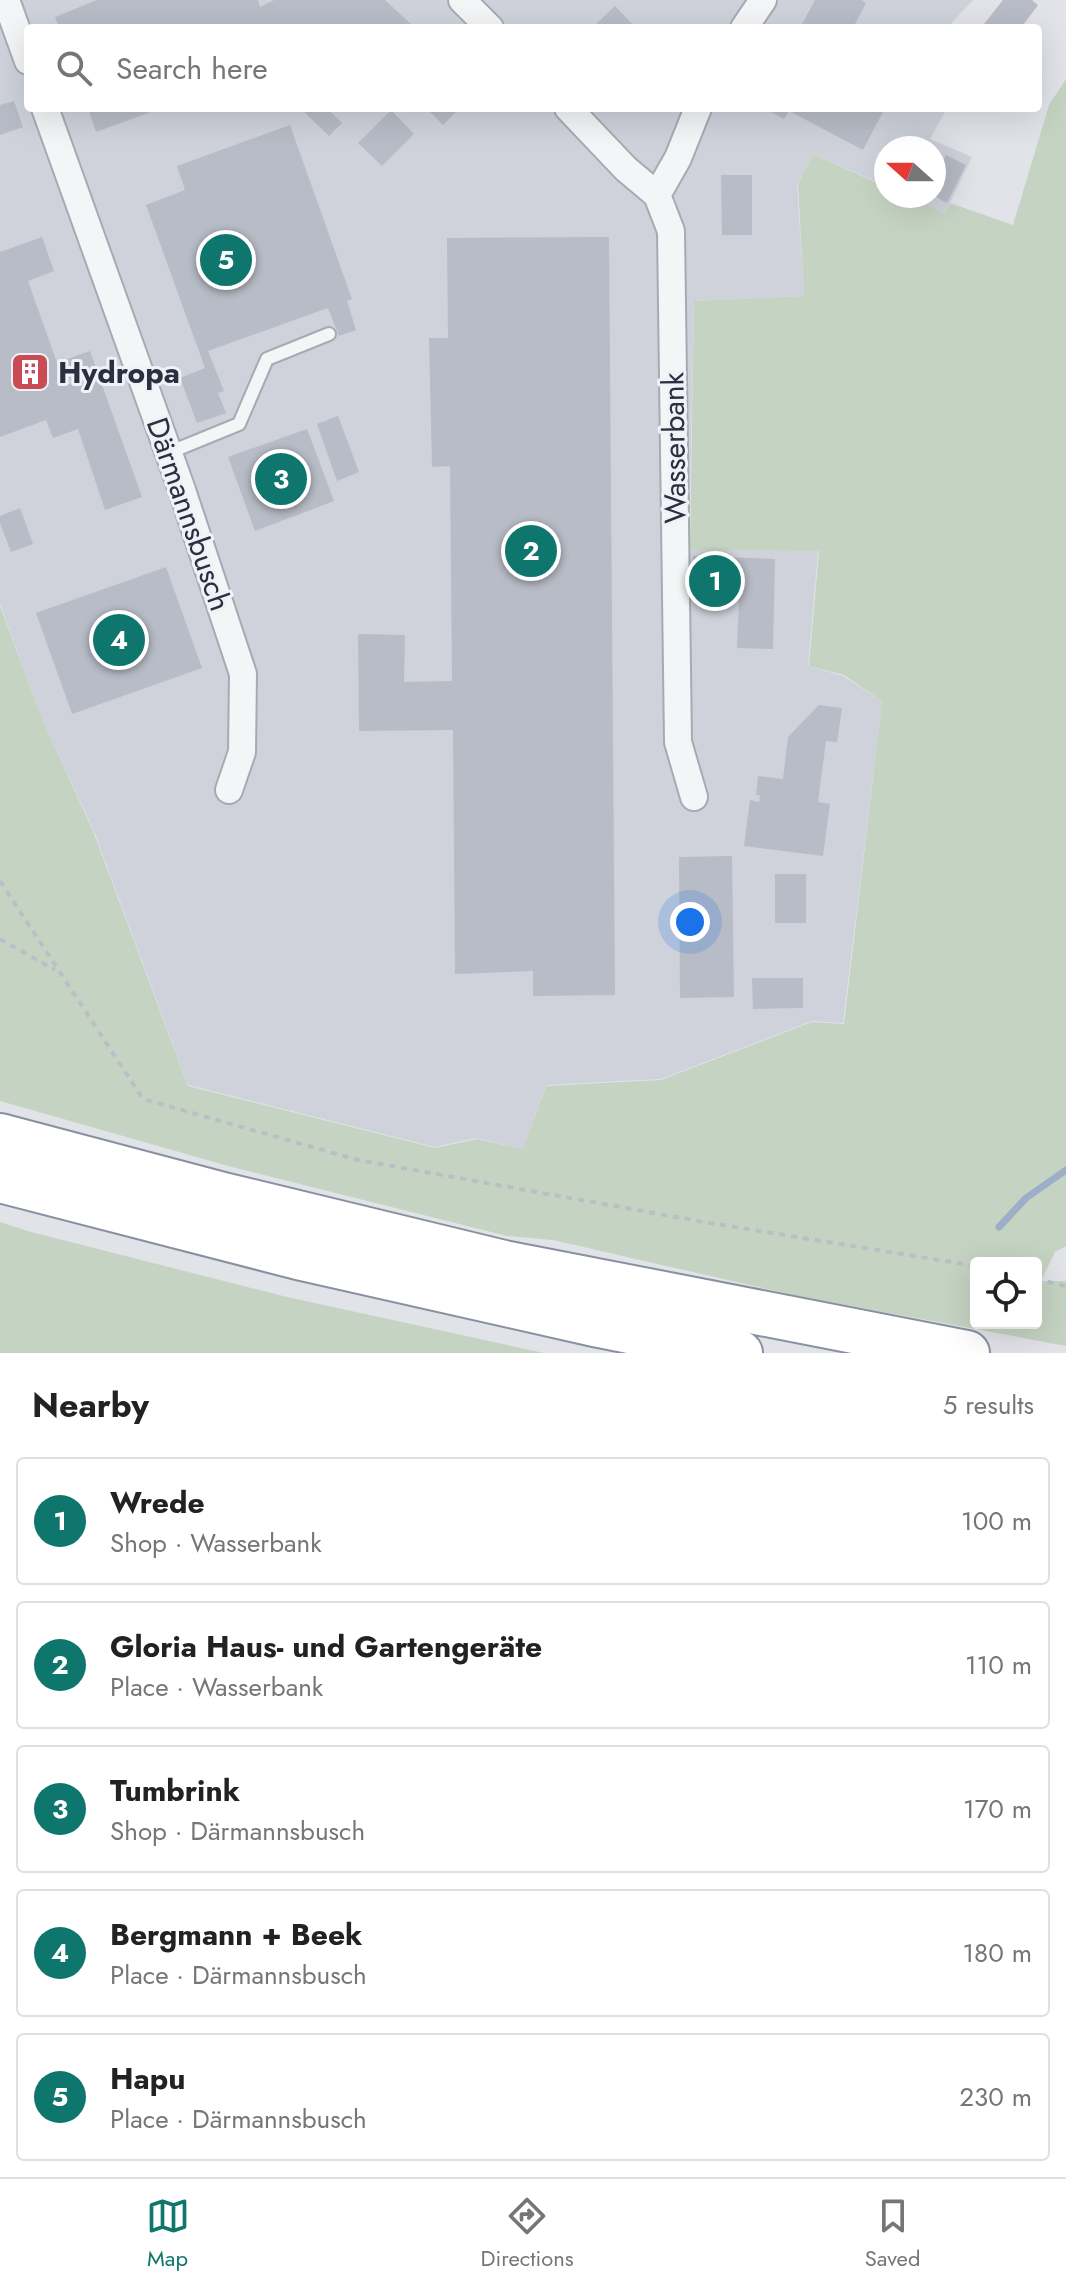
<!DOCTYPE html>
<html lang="en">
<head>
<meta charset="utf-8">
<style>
	body { margin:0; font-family:Jost,sans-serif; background:#f6f6f6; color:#222 }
	.controls { position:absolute; right:24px; bottom:24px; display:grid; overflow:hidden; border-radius:8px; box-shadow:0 8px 32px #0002 }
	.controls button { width:72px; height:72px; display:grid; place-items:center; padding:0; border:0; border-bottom:2px solid #e0e0e0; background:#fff; color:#222; font:40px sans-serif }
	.compass { position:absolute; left:874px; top:136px; width:72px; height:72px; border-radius:50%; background:#fff; box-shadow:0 8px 32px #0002; rotate:291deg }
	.you { position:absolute; left:690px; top:922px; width:28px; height:28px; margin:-20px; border:6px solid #fff; border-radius:50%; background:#1a73e8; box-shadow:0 0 0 12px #1a73e833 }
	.badge { display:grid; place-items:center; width:52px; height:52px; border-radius:50%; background:#0f766e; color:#fff; font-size:26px; font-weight:700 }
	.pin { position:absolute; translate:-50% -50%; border:4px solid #fff; box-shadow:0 2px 8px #0006 }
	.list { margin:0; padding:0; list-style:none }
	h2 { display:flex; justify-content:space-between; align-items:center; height:104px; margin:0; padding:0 32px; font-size:34px }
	h2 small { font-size:26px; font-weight:400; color:#767676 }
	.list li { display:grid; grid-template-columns:52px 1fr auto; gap:24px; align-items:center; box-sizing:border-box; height:128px; margin:0 16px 16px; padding:0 16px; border:2px solid #e0e0e0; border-radius:8px }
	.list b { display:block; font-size:30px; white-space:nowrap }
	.list p { margin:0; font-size:26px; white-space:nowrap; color:#767676 }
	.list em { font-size:26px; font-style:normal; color:#767676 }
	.icon { flex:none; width:44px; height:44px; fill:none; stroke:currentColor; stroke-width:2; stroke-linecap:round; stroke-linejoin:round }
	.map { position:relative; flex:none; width:1066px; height:1353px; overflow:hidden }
	.search { position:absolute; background:#fff; box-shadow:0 8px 32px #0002; left:24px; right:24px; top:24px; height:88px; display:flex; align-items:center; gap:20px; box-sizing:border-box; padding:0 28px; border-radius:8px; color:#767676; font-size:30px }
	.sheet { height:824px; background:#fff }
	nav { display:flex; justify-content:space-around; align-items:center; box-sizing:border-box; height:112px; border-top:2px solid #e0e0e0; background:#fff; font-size:22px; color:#767676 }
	nav a { display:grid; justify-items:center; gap:4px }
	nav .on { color:#0f766e }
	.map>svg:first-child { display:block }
	.built { fill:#cfd2db }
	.green { fill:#c5d3c2; fill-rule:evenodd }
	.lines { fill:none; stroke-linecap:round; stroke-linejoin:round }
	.stream { stroke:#9daec8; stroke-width:7 }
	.building { fill:#b8bcc6 }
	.lane-casing { stroke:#a6aab3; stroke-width:16 }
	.street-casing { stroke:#a6aab3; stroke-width:30 }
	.highway-casing { stroke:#89909f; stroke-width:48 }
	.path { stroke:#bbbec4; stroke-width:4; stroke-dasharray:6 6; stroke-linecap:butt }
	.lane { stroke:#f4f5f7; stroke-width:12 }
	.street { stroke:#f4f5f7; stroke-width:26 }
	.highway { stroke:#fff; stroke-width:44 }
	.labels { text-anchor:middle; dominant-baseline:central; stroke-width:6; stroke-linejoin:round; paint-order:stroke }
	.poi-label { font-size:30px; font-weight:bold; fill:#2a3040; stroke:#f0f2f7; text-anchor:start }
	.street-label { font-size:30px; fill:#2a3040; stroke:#f0f2f7 }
</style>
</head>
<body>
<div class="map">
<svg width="1066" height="1353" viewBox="0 0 1066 1353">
	<rect width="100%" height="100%" fill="#e1e3e9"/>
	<path class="built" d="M0 0H973L947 28H28V108H947L930 139 972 157 945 213 907 196H934V148H886V186L813 154 797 184 804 296 694 301 689 550 818 551 808 666 843 676 882 701 843 1023 812 1021 661 1079 546 1085 523 1149 476 1138 435 1147 188 1085 94 831 43 721 0 604Z"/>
	<path class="green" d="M1066 79V1246L1055 1252 1041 1281H1066V1346L793 1295 553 1240 507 1236 232 1167 0 1101V606L43 721 93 831 188 1086 435 1148 477 1139 523 1149 546 1086 661 1080 812 1022 844 1024 882 701 844 675 809 666 819 551 690 550 694 301 804 296 798 183 813 154 886 187V196H907L945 213 950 203 1013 225 1049 105ZM1036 1263V1323H976V1263Z
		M0 1222 31 1232 287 1297 544 1353H0Z"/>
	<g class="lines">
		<path class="stream" d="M999 1227 1026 1198 1066 1170"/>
	</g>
	<path class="building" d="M97 0H258L260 7 274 0H385L415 28H59L55 17Z
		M815 0H861L866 3 855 24 863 28H800Z
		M1003 0H1032L1038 5 1021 28H990L984 24Z
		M615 6 636 28H592Z
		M14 101 23 127 0 135V105Z
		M88 108H162L96 132Z
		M300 108H327L342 123 329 136Z
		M426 108H460L443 125Z
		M763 108H885L863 150 789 111 784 119Z
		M391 110 414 134 382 166 358 143Z
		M290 125 352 299 347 301 356 330 339 336 328 308 208 351 224 391 218 393 226 413 197 423 180 378 205 368 146 205 185 190 177 166Z
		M946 155 966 165 947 203 934 196V178Z
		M721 175H752V235H722Z
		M42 237 54 271 28 281 65 385 72 383 62 361 90 351 142 497 105 510 78 429 53 438 46 420 0 437V252Z
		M609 237 615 995 533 996V971L455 974 453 730 359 731 358 634 405 635 404 682 452 681 450 466 432 467 429 338H448L447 238Z
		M338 416 359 472 337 481 317 424Z
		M307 429 334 501 255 531 228 457Z
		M20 508 33 544 11 552 0 523V516Z
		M693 556 775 559 773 649 737 648 739 599 692 597Z
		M166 567 202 668 72 714 36 613Z
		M819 705 842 708 837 742 826 741 818 802 830 804 823 856 744 846 750 800 759 802 760 795H756L758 776 783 779 788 737Z
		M732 856 734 997 680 998 679 857Z
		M775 874H806V923H775Z
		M752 978H803V1008L753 1009Z"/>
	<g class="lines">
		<g class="lane-casing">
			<path id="lane" d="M168 453 239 424 267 359 329 334"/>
		</g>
		<g class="street-casing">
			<path id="street" d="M6 0 28 61
				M462 0 490 28
				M744 28 763 0
				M45 108 182 490 243 674 242 752 229 790
				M568 108 626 169 657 195
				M694 797 678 742 671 231 657 195 678 158 698 108"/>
		</g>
		<g class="highway-casing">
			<path id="highway" d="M0 1136 223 1195 504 1263 967 1353
				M0 1180 298 1257 599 1325 740 1353"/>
		</g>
		<path class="path" d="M0 881 143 1099 358 1160 704 1222 976 1266
			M0 939 55 970
			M1036 1279 1066 1286"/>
		<use href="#lane" class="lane"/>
		<use href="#street" class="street"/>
		<use href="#highway" class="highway"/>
	</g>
	<defs>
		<g id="building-square" transform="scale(2)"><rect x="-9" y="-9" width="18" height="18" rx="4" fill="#c94b53" stroke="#f0f2f7"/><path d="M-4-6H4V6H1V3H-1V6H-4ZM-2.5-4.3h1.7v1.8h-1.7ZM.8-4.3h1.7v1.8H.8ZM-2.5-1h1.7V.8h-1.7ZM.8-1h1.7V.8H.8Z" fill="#fff"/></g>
	</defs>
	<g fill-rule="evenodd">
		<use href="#building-square" x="30" y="372"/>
	</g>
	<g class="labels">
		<g class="poi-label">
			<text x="58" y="372">Hydropa</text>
		</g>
		<g class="street-label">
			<text transform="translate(674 448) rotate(-91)">Wasserbank</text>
			<text transform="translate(189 514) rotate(71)">Därmannsbusch</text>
		</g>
	</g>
</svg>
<div class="controls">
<button><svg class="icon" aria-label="locate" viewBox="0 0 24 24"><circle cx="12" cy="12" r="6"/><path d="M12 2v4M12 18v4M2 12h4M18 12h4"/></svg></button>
</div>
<svg class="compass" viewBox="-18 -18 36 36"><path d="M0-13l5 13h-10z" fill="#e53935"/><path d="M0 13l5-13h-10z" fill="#767676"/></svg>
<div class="you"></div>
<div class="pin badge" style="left:715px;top:581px">1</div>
<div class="pin badge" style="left:531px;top:551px">2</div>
<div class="pin badge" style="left:281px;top:479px">3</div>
<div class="pin badge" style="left:119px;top:640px">4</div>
<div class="pin badge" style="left:226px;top:260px">5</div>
<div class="search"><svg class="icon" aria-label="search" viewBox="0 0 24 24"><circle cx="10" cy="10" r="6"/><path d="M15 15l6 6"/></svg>Search here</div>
</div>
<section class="sheet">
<h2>Nearby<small>5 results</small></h2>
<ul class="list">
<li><span class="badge">1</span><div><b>Wrede</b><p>Shop · Wasserbank</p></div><em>100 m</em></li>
<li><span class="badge">2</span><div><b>Gloria Haus- und Gartengeräte</b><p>Place · Wasserbank</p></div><em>110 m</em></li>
<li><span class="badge">3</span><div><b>Tumbrink</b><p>Shop · Därmannsbusch</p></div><em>170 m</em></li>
<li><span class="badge">4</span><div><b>Bergmann + Beek</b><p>Place · Därmannsbusch</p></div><em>180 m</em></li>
<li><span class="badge">5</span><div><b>Hapu</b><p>Place · Därmannsbusch</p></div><em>230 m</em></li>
</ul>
</section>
<nav>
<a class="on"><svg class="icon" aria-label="map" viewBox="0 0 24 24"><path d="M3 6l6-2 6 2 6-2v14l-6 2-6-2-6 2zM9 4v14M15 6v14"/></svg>Map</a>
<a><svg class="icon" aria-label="directions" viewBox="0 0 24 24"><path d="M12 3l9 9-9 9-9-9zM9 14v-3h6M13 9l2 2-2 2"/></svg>Directions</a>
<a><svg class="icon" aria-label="saved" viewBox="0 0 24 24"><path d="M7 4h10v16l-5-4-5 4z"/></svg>Saved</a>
</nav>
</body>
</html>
